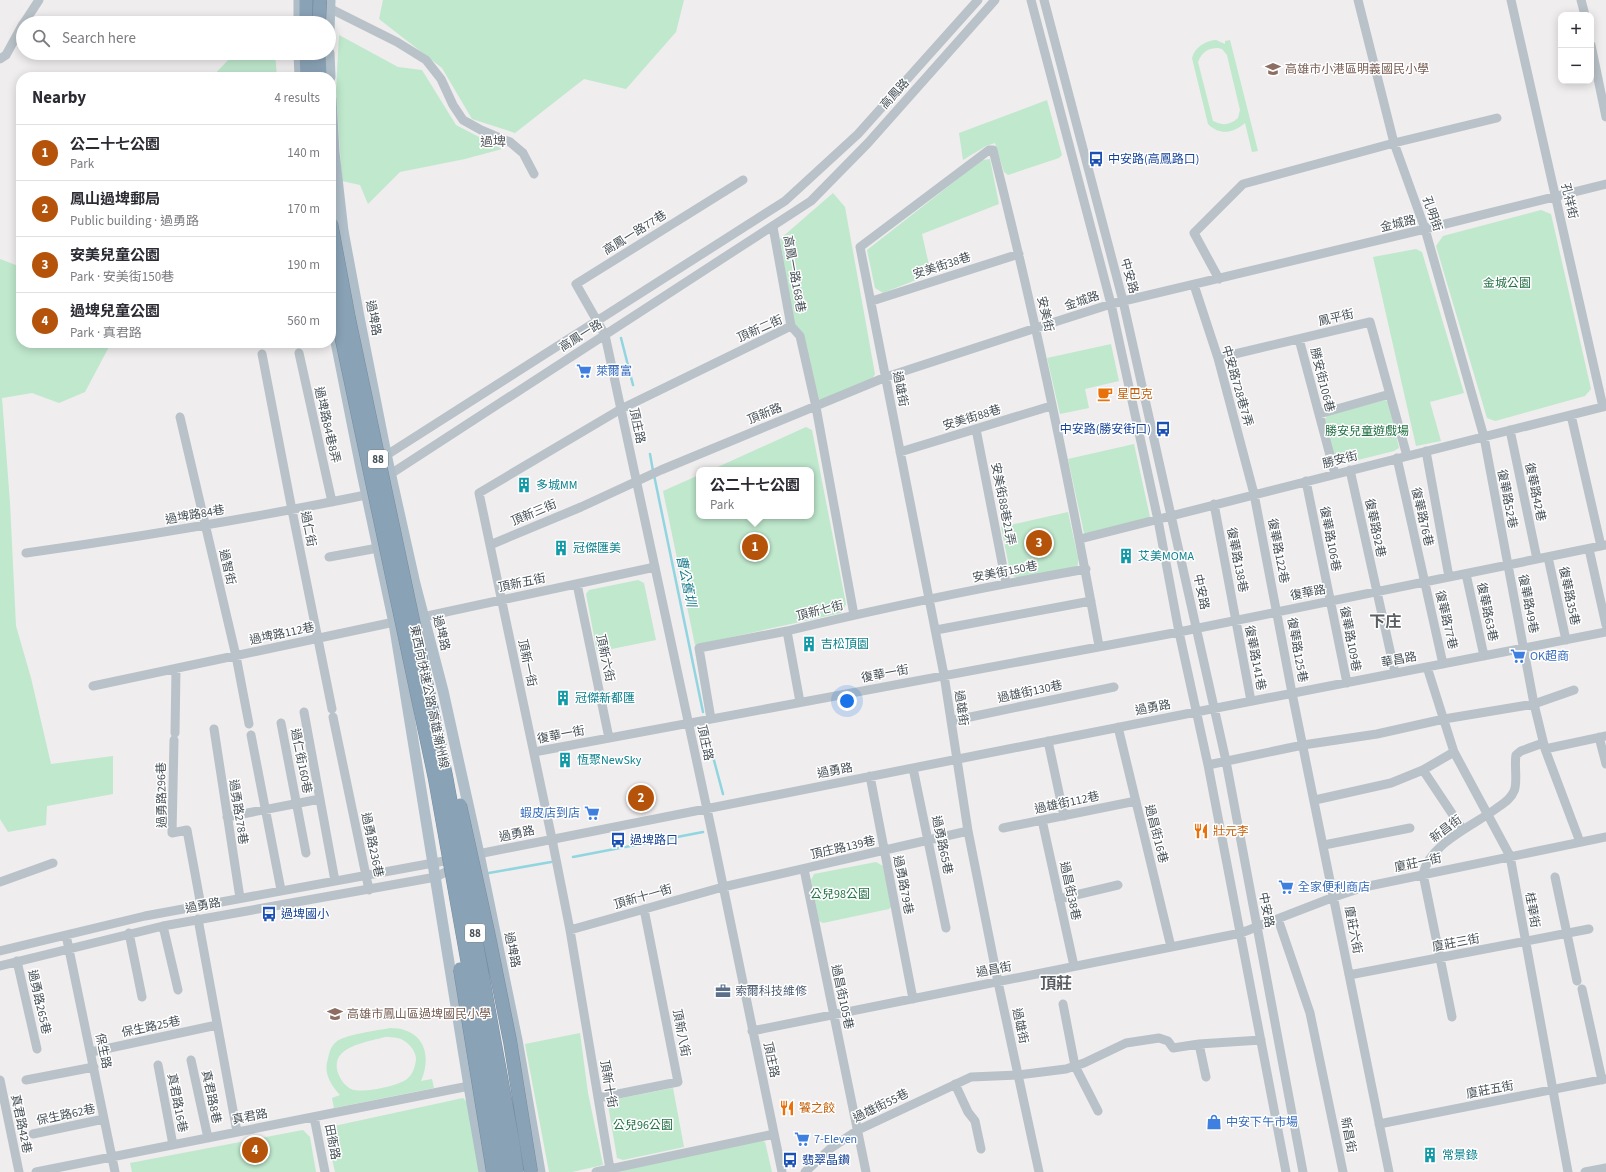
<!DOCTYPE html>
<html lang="en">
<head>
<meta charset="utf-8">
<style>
	body { margin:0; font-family:"Source Sans 3","Noto Sans TC",sans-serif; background:#f7f7f7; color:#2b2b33 }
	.controls { position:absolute; right:12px; top:12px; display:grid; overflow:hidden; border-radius:8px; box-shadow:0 2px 10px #0003 }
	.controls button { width:36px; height:36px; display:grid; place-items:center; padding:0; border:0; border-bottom:1px solid #e1e1e2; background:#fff; color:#2b2b33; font:20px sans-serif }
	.you { position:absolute; left:847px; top:701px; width:14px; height:14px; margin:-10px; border:3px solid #fff; border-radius:50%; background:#1a73e8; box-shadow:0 0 0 6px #1a73e833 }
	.badge { display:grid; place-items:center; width:26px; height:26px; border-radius:50%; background:#b45309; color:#fff; font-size:13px; font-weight:700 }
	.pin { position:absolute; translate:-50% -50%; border:2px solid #fff; box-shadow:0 1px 4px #0006 }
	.popup { position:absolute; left:696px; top:467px; width:118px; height:52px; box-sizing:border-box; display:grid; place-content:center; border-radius:8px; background:#fff; filter:drop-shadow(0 1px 3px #0005); font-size:13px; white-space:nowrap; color:#7c7c81 }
	.popup b { font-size:15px; color:#2b2b33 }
	.popup::after { content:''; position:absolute; left:50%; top:100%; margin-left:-8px; border:8px solid transparent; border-top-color:#fff }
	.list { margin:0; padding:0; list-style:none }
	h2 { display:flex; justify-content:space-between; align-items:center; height:52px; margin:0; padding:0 16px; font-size:17px }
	h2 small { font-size:13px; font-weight:400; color:#7c7c81 }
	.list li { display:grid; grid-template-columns:26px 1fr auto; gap:12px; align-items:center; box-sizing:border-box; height:56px; padding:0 16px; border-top:1px solid #e1e1e2 }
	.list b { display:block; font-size:15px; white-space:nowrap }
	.list p { margin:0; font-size:13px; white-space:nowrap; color:#7c7c81 }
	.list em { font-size:13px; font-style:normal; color:#7c7c81 }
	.icon { flex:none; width:22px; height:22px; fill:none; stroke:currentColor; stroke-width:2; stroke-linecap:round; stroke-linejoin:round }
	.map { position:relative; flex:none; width:1606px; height:1172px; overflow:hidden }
	.search { position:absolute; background:#fff; box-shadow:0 2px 10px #0003; left:16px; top:16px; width:320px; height:44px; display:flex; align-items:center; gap:10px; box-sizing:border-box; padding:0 14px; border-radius:22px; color:#7c7c81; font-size:15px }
	.panel { position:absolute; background:#fff; box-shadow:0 2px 10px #0003; left:16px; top:72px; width:320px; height:276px; border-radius:16px }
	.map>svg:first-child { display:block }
	.green { fill:#bfe8cd; fill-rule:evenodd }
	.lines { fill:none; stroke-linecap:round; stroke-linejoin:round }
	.stream { stroke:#91d5e0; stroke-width:2.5 }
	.highway-casing { stroke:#758da2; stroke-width:14 }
	.minor { stroke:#b9c2c8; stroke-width:9 }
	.major { stroke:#afbec8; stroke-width:11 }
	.highway { stroke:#8aa2b6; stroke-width:13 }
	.highway-bridge-casing { stroke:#758da2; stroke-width:14; stroke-linecap:butt }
	.highway-bridge { stroke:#8aa2b6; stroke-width:13 }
	.labels { text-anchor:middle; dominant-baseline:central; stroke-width:3; stroke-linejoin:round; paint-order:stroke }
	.shield { fill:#fff; stroke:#7e858a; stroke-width:1 }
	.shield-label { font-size:11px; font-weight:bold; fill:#475158 }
	.education-label { font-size:12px; fill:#785e54; stroke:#fff; text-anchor:start }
	.street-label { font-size:12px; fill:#475158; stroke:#fff }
	.transit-label { font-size:12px; fill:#164399; stroke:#fff; text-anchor:start }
	.park-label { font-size:12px; fill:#217043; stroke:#fff }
	.shop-label { font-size:12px; fill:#366cbe; stroke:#fff; text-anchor:start }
	.food-label { font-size:12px; fill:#c56008; stroke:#fff; text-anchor:start }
	.culture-label { font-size:12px; fill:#0d838f; stroke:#fff; text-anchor:start }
	.service-label { font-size:12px; fill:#4e5e75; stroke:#fff; text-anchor:start }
	.neighbourhood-label { font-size:13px; fill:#5a5d61; stroke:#fff }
	.water-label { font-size:13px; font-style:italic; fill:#1c7d8e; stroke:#fff }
	.district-label { font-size:16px; font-weight:bold; fill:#5a5d61; stroke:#fff }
</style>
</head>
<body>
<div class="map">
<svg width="1606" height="1172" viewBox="0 0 1606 1172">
	<rect width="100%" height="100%" fill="#efeded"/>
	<path class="green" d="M383 0H684L676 32 626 89 584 79 515 133 472 119 442 68 379 19Z
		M339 35 398 67 422 70 456 125 502 149 465 159 400 172 368 204 360 185 342 181 336 91Z
		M1216 40 1225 44V41L1230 40 1258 151 1252 152 1245 123C1233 133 1220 136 1208 124L1192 58C1195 47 1205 41 1216 40ZM1218 48 1222 49 1227 55 1240 110 1238 118C1230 125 1223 126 1213 121L1198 62C1202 52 1208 48 1218 48Z
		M232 53H275L277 77H212L229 59Z
		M1047 100 1062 155 1059 158 1008 175 1004 172 995 143 986 146 963 160 959 133Z
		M990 159 999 204 922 234 931 274 883 293 875 288 867 250 982 160Z
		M833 193 845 207 875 374 871 381 825 402 818 399 794 324 780 239Z
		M1541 210 1551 214 1591 389 1585 396 1495 421 1487 418 1436 246 1443 236Z
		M1416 249 1422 252 1464 393 1430 402 1441 441 1416 446 1373 257Z
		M0 259 21 267V343H111L85 392 59 403 32 393 2 398 10 503 16 626 31 678 51 764 113 756V794L47 806 46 825 8 832 0 819Z
		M1111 344 1119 381 1085 389 1089 408 1060 414 1047 358Z
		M1385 400 1389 402 1399 448 1394 451 1342 464 1335 461 1324 420 1328 415Z
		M806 427 812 430 846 604 841 613 695 645 663 491 699 475V516H811V470H711Z
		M1134 444 1150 517 1088 535 1084 533 1068 459Z
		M1068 512 1078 558V565L1075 567 1017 578 1013 576 1010 571 1001 527Z
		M638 580 644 583 656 640 597 652 586 594 589 590Z
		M876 862 883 866 892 906 889 909 823 923 819 921 811 880 814 874Z
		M390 1028C422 1028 433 1053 421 1081L432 1079 434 1088 334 1108 332 1098 340 1095C331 1085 323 1073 328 1059 329 1053 331 1046 336 1042 343 1035 379 1030 390 1028ZM385 1037C389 1037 394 1037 397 1038 406 1039 417 1051 416 1060 415 1067 413 1074 407 1079 399 1086 361 1094 351 1089 345 1086 340 1079 338 1073 329 1046 368 1042 385 1037Z
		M580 1033 588 1093 603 1165 572 1172H549L525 1044Z
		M673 1088 684 1147 623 1160 617 1158 608 1105 611 1100Z
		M463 1098 469 1104 479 1172H335L325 1128Z
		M303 1130 310 1137 316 1172H132L130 1163Z
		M758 1139 765 1142 772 1172H605Z"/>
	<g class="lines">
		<path class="stream" d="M621 338 633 385
			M650 454 653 471
			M654 475 703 712
			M708 738 723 794
			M573 857 703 832
			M489 873 551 862"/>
		<g class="highway-casing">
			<path id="highway" d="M306 23V0
				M306 53 307 77
				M319 53 320 77"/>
		</g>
		<path class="minor" d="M1031 0 1111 304 1158 520 1179 632 1208 765 1286 1172
			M1044 0 1123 301 1226 761 1303 1172
			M1358 0 1394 143 1425 229 1484 437 1534 704 1545 749 1580 842
			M1511 0 1603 407
			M1581 0 1585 15
			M325 6 397 42 426 60 441 79 453 105 463 120 481 130 510 142 523 153 534 174
			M24 23 39 0
			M1591 45 1606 117
			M0 59 6 55 23 24
			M743 180 576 284 605 335 713 837 782 1172
			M773 227 791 326
			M1219 279 1194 233 1243 184 1394 143 1497 118
			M1194 285 1218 358 1254 494 1292 693 1389 1172
			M872 301 1019 254
			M1299 339 1335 474
			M299 353 332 502
			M262 354 292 510 332 709
			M1218 358 1370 322 1407 456
			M1319 414 1390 394
			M1571 415 1601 546
			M180 417 236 656 249 724
			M976 429 1006 583
			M1510 430 1537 559
			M1426 451 1449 577
			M900 452 1051 406
			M382 458 785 201 858 134 978 0
			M1397 458 1443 664
			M1350 470 1395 673
			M386 477 811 201 868 143 995 0
			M1306 481 1347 683
			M1214 504 1251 701
			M1080 539 1606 406
			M490 545 581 507 661 470 886 377 1036 328 1111 304 1425 229 1606 184
			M1589 549 1606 625
			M26 553C140 537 253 518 366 495L370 491
			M329 557 378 548
			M1548 557 1566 640
			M1466 574 1484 656
			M577 584 609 738
			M418 618 655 567
			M936 630 1091 601
			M1427 667 1454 752 1510 856 1568 1172
			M93 686 399 621
			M800 702 787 631C886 607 985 587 1086 569
			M304 712 335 881
			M333 717 369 890
			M711 719 699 648 787 631
			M951 721 1114 687
			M281 723 306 853
			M1118 727 1171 947
			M214 729 240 898
			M175 733 176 669
			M251 735 281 890
			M1599 737 1606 764
			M174 740 172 833 187 830 201 906
			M1048 741 1064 816
			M1545 749 1606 736
			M534 752 1179 632 1606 545
			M1208 765 1303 745 1377 734 1444 719 1534 704 1574 690
			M913 768 946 928
			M1423 770 1463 830
			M870 776 913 999
			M1315 800 1391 783 1423 770 1454 752
			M227 817 320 799
			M1042 820 1074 966
			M1003 828 1136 801
			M1324 845 1410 828
			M473 855 1196 712 1606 632
			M804 869 866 1172
			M1555 877 1577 981
			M0 882 53 863
			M1059 899 1118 885
			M198 919 237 1132
			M1278 919 1310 1013 1343 1172
			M163 926 178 990
			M570 930 723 887 968 831
			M129 933 142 997
			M66 935 115 1172
			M0 951 145 916 455 859
			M17 961 37 1049
			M0 966 163 926 436 877 455 867
			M1349 975 1589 929
			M1582 989 1602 1080
			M1063 1004 1075 1066 1098 1111
			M1452 1017 1423 874C1430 843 1473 826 1497 808 1504 803 1511 799 1514 791 1518 784 1514 765 1516 755L1521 751 1543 743
			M752 1031 1241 933 1334 897 1364 887 1606 837
			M91 1052 217 1025
			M191 1060 208 1138
			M158 1065 173 1145
			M1206 1077 1199 1044 1261 1040
			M0 1080 19 1172
			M26 1080 94 1067
			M955 1084 968 1112 975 1121 981 1149
			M598 1098 678 1082 644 909
			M314 1117 325 1172
			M1379 1124 1606 1079
			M33 1134 104 1119
			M774 1134 610 1169 570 930 552 839 479 493 621 409 791 326 800 336 816 407 854 615
			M36 1172 469 1086
			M596 1172 610 1169
			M805 1172 831 1148 858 1130 971 1077 1018 1075 1066 1069 1084 1063 1126 1043 1159 1038 1168 1041 1173 1048 1199 1044
			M1039 1172 998 982 968 831 944 675 860 247 989 150H993C1035 314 1069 480 1099 646
			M1585 1172 1606 1168"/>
		<path class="major" d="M299 0V23
			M329 32 330 0
			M299 53 300 77
			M329 53 330 77
			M331 99 334 152 343 231 359 317 386 454 415 584 443 691 479 854 517 1040 540 1172
			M336 342 362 473 394 623 469 1086 484 1172"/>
		<use href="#highway" class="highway"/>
		<g class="highway-bridge-casing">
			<path id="highway-bridge" d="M319 23 320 0
				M331 223 349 319 446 776 513 1143 517 1172
				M331 288 435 779 505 1172
				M460 805 488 932 510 1041 531 1172
				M460 969 493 1172"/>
		</g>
		<use href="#highway-bridge" class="highway-bridge"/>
	</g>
	<defs>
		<g id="school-bare" transform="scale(1.2)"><path d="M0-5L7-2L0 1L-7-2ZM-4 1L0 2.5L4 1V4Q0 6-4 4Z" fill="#8d6e63" stroke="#fff" stroke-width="2.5" paint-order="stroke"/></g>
		<g id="bus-bare" transform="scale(1.2)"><path d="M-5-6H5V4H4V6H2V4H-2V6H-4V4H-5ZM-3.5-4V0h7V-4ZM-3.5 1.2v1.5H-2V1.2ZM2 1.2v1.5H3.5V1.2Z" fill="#1a4fb4" stroke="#fff" stroke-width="2.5" paint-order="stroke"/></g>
		<g id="supermarket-bare" transform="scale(1.2)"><path d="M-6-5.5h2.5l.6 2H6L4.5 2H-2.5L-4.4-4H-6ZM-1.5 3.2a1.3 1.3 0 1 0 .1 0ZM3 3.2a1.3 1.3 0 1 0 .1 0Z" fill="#3f7fe0" stroke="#fff" stroke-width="2.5" paint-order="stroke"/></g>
		<g id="cafe-bare" transform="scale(1.2)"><path d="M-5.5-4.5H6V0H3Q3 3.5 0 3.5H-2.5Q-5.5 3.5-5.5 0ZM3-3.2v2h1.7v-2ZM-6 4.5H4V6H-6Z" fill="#e8710a" stroke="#fff" stroke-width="2.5" paint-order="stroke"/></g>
		<g id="building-bare" transform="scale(1.2)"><path d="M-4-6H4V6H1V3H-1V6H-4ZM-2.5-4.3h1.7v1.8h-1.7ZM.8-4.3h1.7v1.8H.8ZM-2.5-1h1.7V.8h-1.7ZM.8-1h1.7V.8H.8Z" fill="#0f9aa8" stroke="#fff" stroke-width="2.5" paint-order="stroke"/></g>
		<g id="restaurant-bare" transform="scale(1.2)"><path d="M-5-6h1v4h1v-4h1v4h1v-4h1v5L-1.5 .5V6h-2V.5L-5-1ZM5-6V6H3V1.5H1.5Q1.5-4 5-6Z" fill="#e8710a" stroke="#fff" stroke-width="2.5" paint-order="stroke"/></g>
		<g id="office-bare" transform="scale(1.2)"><path d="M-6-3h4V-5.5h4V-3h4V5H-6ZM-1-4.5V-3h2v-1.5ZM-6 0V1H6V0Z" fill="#5c6f8a" stroke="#fff" stroke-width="2.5" paint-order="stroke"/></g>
		<g id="shop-bare" transform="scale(1.2)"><path d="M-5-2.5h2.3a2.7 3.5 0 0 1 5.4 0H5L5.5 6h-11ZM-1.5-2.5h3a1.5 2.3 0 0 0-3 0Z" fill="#3f7fe0" stroke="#fff" stroke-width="2.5" paint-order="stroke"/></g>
	</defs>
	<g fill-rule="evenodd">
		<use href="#school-bare" x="1273" y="69"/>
		<use href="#bus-bare" x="1096" y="159"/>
		<use href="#supermarket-bare" x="584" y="371"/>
		<use href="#cafe-bare" x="1105" y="394"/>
		<use href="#bus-bare" x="1163" y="429"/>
		<use href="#building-bare" x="524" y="485"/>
		<use href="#building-bare" x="561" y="548"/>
		<use href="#building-bare" x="1126" y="556"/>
		<use href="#building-bare" x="809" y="644"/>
		<use href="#supermarket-bare" x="1518" y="656"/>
		<use href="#building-bare" x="563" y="698"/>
		<use href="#building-bare" x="565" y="760"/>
		<use href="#supermarket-bare" x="592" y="813"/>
		<use href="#restaurant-bare" x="1201" y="831"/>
		<use href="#bus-bare" x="618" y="840"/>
		<use href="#supermarket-bare" x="1286" y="887"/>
		<use href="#bus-bare" x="269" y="914"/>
		<use href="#office-bare" x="723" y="991"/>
		<use href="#school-bare" x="335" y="1014"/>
		<use href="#restaurant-bare" x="787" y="1108"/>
		<use href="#shop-bare" x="1214" y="1122"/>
		<use href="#supermarket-bare" x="802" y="1139"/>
		<use href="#building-bare" x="1430" y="1155"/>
		<use href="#bus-bare" x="790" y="1160"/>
	</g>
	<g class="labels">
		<g class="shield">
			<rect x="368" y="450" width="20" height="18" rx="3"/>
			<rect x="465" y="924" width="20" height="18" rx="3"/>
		</g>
		<g class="shield-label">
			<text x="378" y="459">88</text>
			<text x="475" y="933">88</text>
		</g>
		<g class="education-label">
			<text x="1285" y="69">高雄市小港區明義國民小學</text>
			<text x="347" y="1014">高雄市鳳山區過埤國民小學</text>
		</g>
		<g class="street-label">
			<text transform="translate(895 94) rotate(-48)">高鳳路</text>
			<text transform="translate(1569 201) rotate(77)">孔祥街</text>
			<text transform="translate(1432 214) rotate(71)">孔明街</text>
			<text transform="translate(1398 224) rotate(-13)">金城路</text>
			<text transform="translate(635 233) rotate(-32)">高鳳一路77巷</text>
			<text transform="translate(942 266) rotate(-18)">安美街38巷</text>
			<text transform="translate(794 274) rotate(80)">高鳳一路168巷</text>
			<text transform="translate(1129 276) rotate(75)">中安路</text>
			<text transform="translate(1082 301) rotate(-18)">金城路</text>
			<text transform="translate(1045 314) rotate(77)">安美街</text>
			<text transform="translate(373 318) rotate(79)">過埤路</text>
			<text transform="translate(1336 318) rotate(-13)">鳳平街</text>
			<text transform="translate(760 329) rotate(-24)">頂新二街</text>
			<text transform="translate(581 336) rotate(-32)">高鳳一路</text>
			<text transform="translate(1322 380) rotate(76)">勝安街106巷</text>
			<text transform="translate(1237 386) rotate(74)">中安路728巷7弄</text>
			<text transform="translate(900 389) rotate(79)">過雄街</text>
			<text transform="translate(765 414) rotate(-22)">頂新路</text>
			<text transform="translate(972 418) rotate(-17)">安美街88巷</text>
			<text transform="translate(327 425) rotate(77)">過埤路84巷8弄</text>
			<text transform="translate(637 426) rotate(78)">頂庄路</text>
			<text transform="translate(1340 460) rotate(-14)">勝安街</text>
			<text transform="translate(1535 492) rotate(78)">復華路42巷</text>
			<text transform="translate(1507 499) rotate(79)">復華路52巷</text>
			<text transform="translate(1003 504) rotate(79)">安美街88巷21弄</text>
			<text transform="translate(534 513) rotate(-23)">頂新三街</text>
			<text transform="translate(195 515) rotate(-10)">過埤路84巷</text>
			<text transform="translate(1422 517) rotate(77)">復華路76巷</text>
			<text transform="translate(1375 528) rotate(78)">復華路92巷</text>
			<text transform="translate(308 529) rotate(79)">過仁街</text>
			<text transform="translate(1330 539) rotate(79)">復華路106巷</text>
			<text transform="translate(1278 551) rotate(79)">復華路122巷</text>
			<text transform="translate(1237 560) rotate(79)">復華路138巷</text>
			<text transform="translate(227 567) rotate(77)">過智街</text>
			<text transform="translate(1005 572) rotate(-11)">安美街150巷</text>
			<text transform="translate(522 583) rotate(-12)">頂新五街</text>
			<text transform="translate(1201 592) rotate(78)">中安路</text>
			<text transform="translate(1308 593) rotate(-11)">復華路</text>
			<text transform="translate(1569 596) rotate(78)">復華路35巷</text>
			<text transform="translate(1528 604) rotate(79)">復華路49巷</text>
			<text transform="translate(820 611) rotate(-14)">頂新七街</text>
			<text transform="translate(1487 612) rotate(78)">復華路63巷</text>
			<text transform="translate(1446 620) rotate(77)">復華路77巷</text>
			<text transform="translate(441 633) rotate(76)">過埤路</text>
			<text transform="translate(282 634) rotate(-12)">過埤路112巷</text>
			<text transform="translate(1350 639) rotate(79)">復華路109巷</text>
			<text transform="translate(1297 650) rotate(80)">復華路125巷</text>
			<text transform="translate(605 658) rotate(78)">頂新六街</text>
			<text transform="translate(1255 658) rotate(79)">復華路141巷</text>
			<text transform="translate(1399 660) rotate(-11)">華昌路</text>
			<text transform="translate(527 663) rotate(78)">頂新一街</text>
			<text transform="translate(885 674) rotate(-11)">復華一街</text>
			<text transform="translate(1030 692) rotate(-12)">過雄街130巷</text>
			<text transform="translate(429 697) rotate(78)">東西向快速公路 高雄潮州線</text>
			<text transform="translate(961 708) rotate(82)">過雄街</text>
			<text transform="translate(1153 708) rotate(-11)">過勇路</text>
			<text transform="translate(561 735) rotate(-11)">復華一街</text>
			<text transform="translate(705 743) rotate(78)">頂庄路</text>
			<text transform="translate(301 761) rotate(79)">過仁街160巷</text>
			<text transform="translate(835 771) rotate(-11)">過勇路</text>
			<text transform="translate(162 795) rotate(-91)">過勇路296巷</text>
			<text transform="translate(1067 803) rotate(-12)">過雄街112巷</text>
			<text transform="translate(238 812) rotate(81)">過勇路278巷</text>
			<text transform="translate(1446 829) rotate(-37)">新昌街</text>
			<text transform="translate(517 834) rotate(-12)">過勇路</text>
			<text transform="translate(1156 834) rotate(76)">過昌街16巷</text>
			<text transform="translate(372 845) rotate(78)">過勇路236巷</text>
			<text transform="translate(942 845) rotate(78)">過勇路65巷</text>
			<text transform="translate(843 848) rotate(-13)">頂庄路139巷</text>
			<text transform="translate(1418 863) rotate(-12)">廈莊一街</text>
			<text transform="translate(903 885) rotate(79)">過勇路79巷</text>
			<text transform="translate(1070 891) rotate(78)">過昌街38巷</text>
			<text transform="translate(643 897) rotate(-16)">頂新十一街</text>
			<text transform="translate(203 906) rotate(-11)">過勇路</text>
			<text transform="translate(1266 910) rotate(79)">中安路</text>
			<text transform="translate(1532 910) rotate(80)">桂華街</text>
			<text transform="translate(1353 930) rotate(79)">廈莊六街</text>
			<text transform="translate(1456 943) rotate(-11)">廈莊三街</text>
			<text transform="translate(512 950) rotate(78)">過埤路</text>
			<text transform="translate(994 970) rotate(-11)">過昌街</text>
			<text transform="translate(842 997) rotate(78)">過昌街105巷</text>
			<text transform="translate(39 1002) rotate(77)">過勇路265巷</text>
			<text transform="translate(1020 1026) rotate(78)">過雄街</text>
			<text transform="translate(151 1027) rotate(-12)">保生路25巷</text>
			<text transform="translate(681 1033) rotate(79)">頂新八街</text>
			<text transform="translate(103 1051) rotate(78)">保生路</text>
			<text transform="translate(771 1060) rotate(78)">頂庄路</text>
			<text transform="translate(608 1084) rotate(80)">頂新十街</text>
			<text transform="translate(1490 1090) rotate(-11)">廈莊五街</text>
			<text transform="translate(211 1097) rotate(78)">真君路8巷</text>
			<text transform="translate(177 1103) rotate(79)">真君路16巷</text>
			<text transform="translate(881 1106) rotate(-26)">過雄街55巷</text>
			<text transform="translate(66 1115) rotate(-12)">保生路62巷</text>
			<text transform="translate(250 1117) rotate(-11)">真君路</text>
			<text transform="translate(21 1124) rotate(78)">真君路42巷</text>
			<text transform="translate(1348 1135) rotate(79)">新昌街</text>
			<text transform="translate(332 1142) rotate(79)">田衙路</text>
		</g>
		<g class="transit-label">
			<text x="1108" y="159">中安路(高鳳路口)</text>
			<text x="1151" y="429" text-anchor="end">中安路(勝安街口)</text>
			<text x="630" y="840">過埤路口</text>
			<text x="281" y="914">過埤國小</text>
			<text x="802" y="1160">翡翠晶鑽</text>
		</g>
		<g class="park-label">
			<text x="1507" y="283">金城公園</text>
			<text x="1367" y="431">勝安兒童遊戲場</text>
			<text x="840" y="894">公兒98公園</text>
			<text x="643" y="1125">公兒96公園</text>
		</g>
		<g class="shop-label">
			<text x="596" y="371">萊爾富</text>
			<text x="1530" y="656">OK超商</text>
			<text x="580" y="813" text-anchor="end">蝦皮店到店</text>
			<text x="1298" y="887">全家便利商店</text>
			<text x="1226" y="1122">中安下午市場</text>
			<text x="814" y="1139">7-Eleven</text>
		</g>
		<g class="food-label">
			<text x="1117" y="394">星巴克</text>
			<text x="1213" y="831">壯元李</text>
			<text x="799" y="1108">饕之餃</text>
		</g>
		<g class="culture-label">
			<text x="536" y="485">多城MM</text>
			<text x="573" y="548">冠傑匯美</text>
			<text x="1138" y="556">艾美MOMA</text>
			<text x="821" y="644">吉松頂園</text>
			<text x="575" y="698">冠傑新都匯</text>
			<text x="577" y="760">恆聚NewSky</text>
			<text x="1442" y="1155">常景錄</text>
		</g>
		<g class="service-label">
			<text x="735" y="991">索爾科技維修</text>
		</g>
		<g class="neighbourhood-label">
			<text x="493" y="142">過埤</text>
		</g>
		<g class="water-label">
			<text transform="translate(686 581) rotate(78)">曹公舊圳</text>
		</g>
		<g class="district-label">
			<text x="1385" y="622">下庄</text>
			<text x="1056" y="984">頂莊</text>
		</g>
	</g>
</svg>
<div class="controls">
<button>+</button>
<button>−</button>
</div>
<div class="you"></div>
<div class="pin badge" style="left:755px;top:547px">1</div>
<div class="popup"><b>公二十七公園</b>Park</div>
<div class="pin badge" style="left:641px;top:798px">2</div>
<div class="pin badge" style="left:1039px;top:543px">3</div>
<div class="pin badge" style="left:255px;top:1150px">4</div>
<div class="search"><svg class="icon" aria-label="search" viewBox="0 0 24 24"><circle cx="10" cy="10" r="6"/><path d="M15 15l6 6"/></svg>Search here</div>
<section class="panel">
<h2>Nearby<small>4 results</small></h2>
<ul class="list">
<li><span class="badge">1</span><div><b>公二十七公園</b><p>Park</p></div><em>140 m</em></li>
<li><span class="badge">2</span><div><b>鳳山過埤郵局</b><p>Public building · 過勇路</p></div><em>170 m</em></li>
<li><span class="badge">3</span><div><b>安美兒童公園</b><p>Park · 安美街150巷</p></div><em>190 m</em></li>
<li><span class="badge">4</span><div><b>過埤兒童公園</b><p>Park · 真君路</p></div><em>560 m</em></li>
</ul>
</section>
</div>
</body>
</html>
